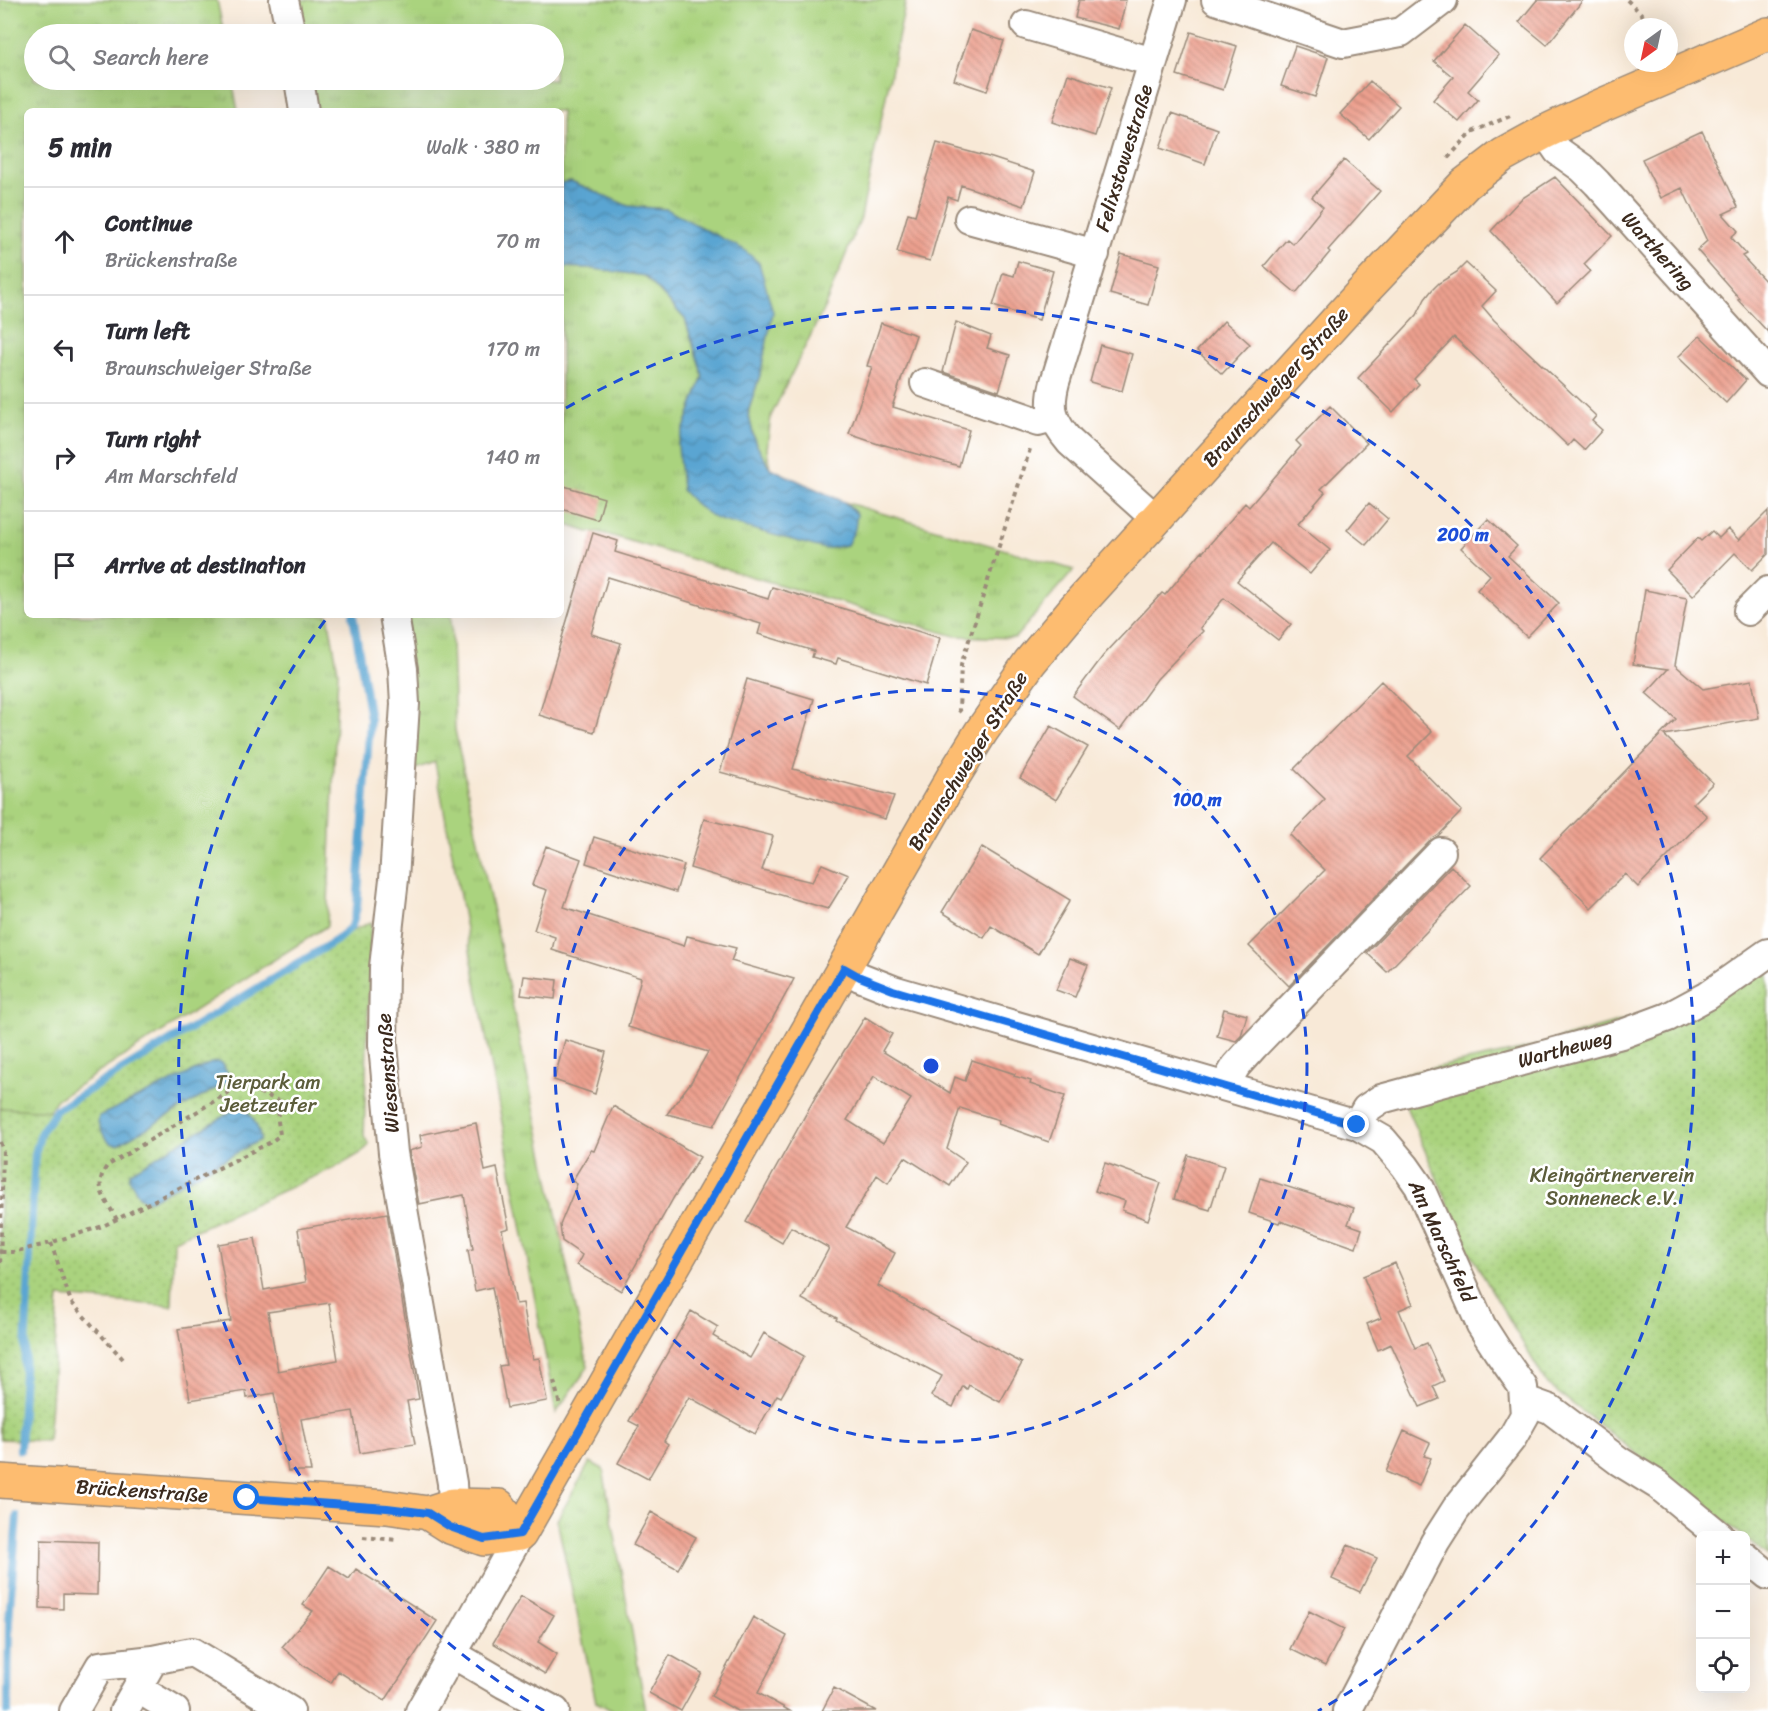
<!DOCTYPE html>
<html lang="en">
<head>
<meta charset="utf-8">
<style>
	body { margin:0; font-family:Sriracha,sans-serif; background:#f2f2f3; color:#2b2b33 }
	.controls { position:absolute; right:18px; bottom:18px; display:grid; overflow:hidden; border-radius:9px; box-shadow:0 6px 24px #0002 }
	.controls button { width:54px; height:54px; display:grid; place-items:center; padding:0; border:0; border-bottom:2px solid #e1e1e2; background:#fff; color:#2b2b33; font:30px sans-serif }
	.compass { position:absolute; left:1624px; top:18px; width:54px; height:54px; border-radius:50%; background:#fff; box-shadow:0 6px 24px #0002; rotate:213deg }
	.stop { position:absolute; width:18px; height:18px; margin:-14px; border:4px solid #1a73e8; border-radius:50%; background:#fff }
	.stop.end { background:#1a73e8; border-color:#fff; box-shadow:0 2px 6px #0008 }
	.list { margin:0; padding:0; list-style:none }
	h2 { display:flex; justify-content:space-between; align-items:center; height:78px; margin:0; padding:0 24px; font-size:26px }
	h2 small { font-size:20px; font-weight:400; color:#7c7c81 }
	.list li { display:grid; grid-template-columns:39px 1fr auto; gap:18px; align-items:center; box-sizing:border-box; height:108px; padding:0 24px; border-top:2px solid #e1e1e2 }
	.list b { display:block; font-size:22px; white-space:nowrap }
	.list p { margin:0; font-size:20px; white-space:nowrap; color:#7c7c81 }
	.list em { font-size:20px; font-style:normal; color:#7c7c81 }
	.icon { flex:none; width:33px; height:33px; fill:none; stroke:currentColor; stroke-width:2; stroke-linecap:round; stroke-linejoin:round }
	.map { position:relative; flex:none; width:1768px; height:1711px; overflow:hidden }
	.search { position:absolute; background:#fff; box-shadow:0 6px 24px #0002; left:24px; top:24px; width:540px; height:66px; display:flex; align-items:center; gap:15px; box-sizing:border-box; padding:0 21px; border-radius:33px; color:#7c7c81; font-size:22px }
	.panel { position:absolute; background:#fff; box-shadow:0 6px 24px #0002; left:24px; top:108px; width:540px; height:510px; border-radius:9px }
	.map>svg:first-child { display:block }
	.grass { fill:url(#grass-tufts); stroke:#727e4e; stroke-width:1.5 }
	.park { fill:url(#park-dots); stroke:#727e4e; stroke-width:1.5 }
	.water { fill:url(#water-waves); stroke:#4a6878; stroke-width:1.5 }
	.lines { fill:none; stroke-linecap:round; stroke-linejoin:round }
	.stream { stroke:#5aa5d2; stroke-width:8 }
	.building { fill:url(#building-back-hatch); fill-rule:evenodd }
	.minor-casing { stroke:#9a8a7a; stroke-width:32 }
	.major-casing { stroke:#9a8a7a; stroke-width:36 }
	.path { stroke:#9a8a7a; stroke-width:4; stroke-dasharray:4.5 4.5; stroke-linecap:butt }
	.minor { stroke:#fff; stroke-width:28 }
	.major { stroke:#fdbc6f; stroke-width:33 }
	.route { stroke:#1a73e8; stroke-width:8 }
	.ring { fill:none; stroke:#1d4ed8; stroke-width:3; stroke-dasharray:10 8 }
	.labels { text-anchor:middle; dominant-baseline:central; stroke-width:5; stroke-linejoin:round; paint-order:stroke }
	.street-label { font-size:20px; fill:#3b2a1e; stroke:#fff }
	.park-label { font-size:20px; fill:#5c5d3b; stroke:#fff }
	.centre { fill:#1d4ed8; stroke:#fff; stroke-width:3 }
	.ring-label { font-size:18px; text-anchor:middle; font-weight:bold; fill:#1d4ed8; stroke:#fff; stroke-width:5; stroke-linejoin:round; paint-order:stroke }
</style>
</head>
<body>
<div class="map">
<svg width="1768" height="1711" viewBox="0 0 1768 1711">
	<defs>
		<pattern id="grass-tufts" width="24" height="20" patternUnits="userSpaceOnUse" patternTransform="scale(1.5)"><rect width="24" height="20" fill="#aad37e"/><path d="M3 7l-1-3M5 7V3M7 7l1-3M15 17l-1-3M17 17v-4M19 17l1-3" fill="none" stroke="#93b56c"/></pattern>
		<pattern id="park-dots" width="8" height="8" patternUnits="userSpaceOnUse" patternTransform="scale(1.5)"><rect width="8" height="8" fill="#aad37e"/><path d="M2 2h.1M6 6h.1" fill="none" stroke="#93b56c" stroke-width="1.8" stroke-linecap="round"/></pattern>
		<pattern id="water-waves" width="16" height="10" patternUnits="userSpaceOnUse" patternTransform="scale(1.5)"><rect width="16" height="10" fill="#5aa5d2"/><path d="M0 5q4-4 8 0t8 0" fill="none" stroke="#4c87aa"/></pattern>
		<pattern id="building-back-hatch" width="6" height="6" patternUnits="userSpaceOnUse" patternTransform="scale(1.5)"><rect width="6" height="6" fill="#eda08f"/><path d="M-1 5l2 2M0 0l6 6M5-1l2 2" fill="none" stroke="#c18374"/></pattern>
	</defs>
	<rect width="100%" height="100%" fill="#fff"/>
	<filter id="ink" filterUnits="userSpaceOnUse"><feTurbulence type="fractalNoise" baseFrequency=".0167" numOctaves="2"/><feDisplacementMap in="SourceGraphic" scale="12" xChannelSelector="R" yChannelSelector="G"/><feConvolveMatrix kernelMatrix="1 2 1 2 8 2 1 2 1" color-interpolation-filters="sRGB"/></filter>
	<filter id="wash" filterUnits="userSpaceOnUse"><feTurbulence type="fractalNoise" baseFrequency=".008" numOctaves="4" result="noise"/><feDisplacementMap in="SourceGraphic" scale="24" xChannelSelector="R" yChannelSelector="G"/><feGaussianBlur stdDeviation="1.35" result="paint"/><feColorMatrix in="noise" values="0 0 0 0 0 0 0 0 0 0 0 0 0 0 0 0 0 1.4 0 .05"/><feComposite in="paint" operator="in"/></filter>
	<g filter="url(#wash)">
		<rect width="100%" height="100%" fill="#f8e9d7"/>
		<path class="grass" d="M0 0H217L224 34H34V80H232L238 111H27V615H328L338 671 327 926 57 1099 26 1142 0 1439Z
			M289 0H906L861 217 825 306 771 416 767 449 770 468 755 442 748 413 760 375 666 209 628 206 571 181 561 183V111H308L303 80H554V34H295Z
			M561 267 588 268 645 276 685 319 703 376 678 445 856 514 844 502 1074 570 1015 638 955 636 599 532H588L561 523Z
			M398 615H451L455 730 588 1367 556 1413 435 762 412 770Z
			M590 1462 603 1469 646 1711H613L596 1702 557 1520Z"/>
		<path class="park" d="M371 922 364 1136 369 1145 361 1153 342 1164 174 1240 172 1306 59 1297 48 1441 0 1439V1108L57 1111 352 931Z
			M1768 949V1556L1746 1538V1536L1742 1535 1547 1384 1468 1250 1407 1109 1399 1075 1521 1050 1656 1011Z"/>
		<path class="water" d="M571 181 628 206 666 209 743 249 759 263 773 312 760 375 748 412 755 442 770 468 844 502 857 514 855 529 847 545 825 549 716 519 696 505 682 490 678 445 703 376 685 319 645 276 588 268 561 267V183Z
			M217 1062 221 1063 230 1076 228 1082 224 1084 119 1144C106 1147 103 1132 98 1123L99 1116 211 1063Z
			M237 1108C242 1108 243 1107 247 1111 253 1117 261 1132 260 1140L151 1200 145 1201 140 1198 129 1178 131 1172Z"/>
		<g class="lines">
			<path class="stream" d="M20 1450 35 1154 41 1132 56 1110 337 940 352 926 357 907 370 719 353 615
				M8 1711 9 1621 17 1516"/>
		</g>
		<g id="blocks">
			<path class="building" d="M1079 0H1126L1119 29 1075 18Z
				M1537 0H1583L1547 45 1519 22Z
				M1465 25 1499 55 1468 91 1478 100 1459 122 1433 100 1453 77 1434 61Z
				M971 30 1004 41 987 91 954 80Z
				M1191 32 1237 46 1223 90 1177 75Z
				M1295 46 1328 57 1315 97 1281 86Z
				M1068 74 1111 88 1095 136 1052 122Z
				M1370 81 1399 106 1369 139 1340 114Z
				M1172 113 1217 129 1205 164 1160 148Z
				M1702 131 1738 207 1723 214 1738 231 1731 237 1746 254 1742 256 1768 284V332L1738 300 1740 299 1697 250 1707 241 1682 188 1661 198 1642 159Z
				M937 143 992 158 1035 172 1024 206 961 185 957 200 948 197 930 261 897 252 908 213 915 215Z
				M1344 160 1380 191 1328 250 1330 252 1296 293 1264 266 1287 239 1293 244 1323 207 1312 197Z
				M1555 177 1612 236 1584 264 1590 271 1557 303 1491 231 1521 199Z
				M1121 254 1159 265 1148 305 1110 294Z
				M1018 261 1053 271 1039 320 993 306 1003 273 1014 276Z
				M1466 263 1496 291 1482 306 1494 320 1596 416 1592 421 1602 430 1584 450 1573 440 1568 446 1454 337 1414 379 1419 384 1393 412 1358 378 1417 315 1425 299 1432 290 1439 283 1457 272Z
				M1224 321 1250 344 1222 374 1197 351Z
				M956 322 991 336 987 348 1010 355 999 391 943 372Z
				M881 323 916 335 893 404H894L893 407 969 430 959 466 881 444V445L849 434 872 367 867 366Z
				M1700 336 1746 380 1726 403 1678 357Z
				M1100 345 1132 354 1122 391 1090 382Z
				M1330 406 1367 443 1321 489 1325 492 1298 524 1330 550 1310 574 1271 543 1237 581 1291 624 1278 640 1224 598 1200 628 1203 631 1157 679 1120 730 1073 696 1103 656 1162 593 1165 595 1202 551 1203 552 1245 503 1249 507 1301 446 1296 441Z
				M561 485 604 498 598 520 561 509Z
				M1369 503 1388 519 1366 545 1347 530Z
				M1768 511V554L1752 570 1735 553 1693 596 1667 570 1698 538 1701 541 1712 531 1719 538 1728 529 1739 540Z
				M1488 519 1517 546 1508 556 1559 603 1527 637 1477 590 1490 575 1461 548Z
				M593 533 618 541 615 552 768 599 772 587 940 638 926 685 838 658 836 664 812 657 814 651 758 634 761 624 608 577 591 634 621 643 594 732 539 715Z
				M1645 590 1687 598 1675 665 1703 689 1752 680 1759 718 1664 735 1713 783 1693 803 1707 816 1638 887 1625 874 1591 908 1540 858 1676 719 1646 693 1668 669 1633 664Z
				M747 679 814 699 793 769 894 796 885 819 837 804 720 772Z
				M1381 681 1432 732 1408 756 1462 811 1438 836 1429 841 1289 986 1249 946 1325 870 1290 835 1325 799 1294 769Z
				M1051 726 1088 747 1056 800 1020 778Z
				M704 819 773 836 762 870 812 882 822 864 849 875 828 909 690 868Z
				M594 837 684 865 676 892 586 863Z
				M546 846 581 859 564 907 684 946 687 936 736 948 731 961 794 979 714 1126 667 1114 691 1082 708 1052 628 1027 641 978 552 950 555 937 534 930 547 890 532 885Z
				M982 847 1070 900 1038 954 991 926 984 938 942 912Z
				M1451 866 1471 886 1387 972 1367 953Z
				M1070 958 1088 965 1075 997 1056 990Z
				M524 976 557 980 555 999 521 995Z
				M1224 1009 1247 1015 1241 1036 1236 1041 1217 1036Z
				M865 1017 892 1034 882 1051 950 1093 955 1077 965 1081 972 1060 1015 1074 1014 1076 1031 1081 1030 1084 1065 1096 1049 1142 998 1124 999 1120 960 1108 947 1149 966 1162 950 1186 905 1157 888 1183 877 1175 846 1227 895 1253 878 1286 1022 1363 1000 1402 969 1385 967 1389 963 1386 953 1407 931 1396 942 1376 836 1320 837 1318 802 1299 829 1248 791 1227 782 1243 746 1222 816 1096ZM874 1076 911 1099 883 1143 847 1120Z
				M565 1040 606 1052 595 1094 554 1080Z
				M613 1106 700 1157 674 1197 621 1291 577 1265 582 1255 562 1241 560 1225 577 1184 572 1181 591 1150 594 1151Z
				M476 1123 485 1171 497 1168 509 1228 502 1230 516 1304 523 1303 533 1359 539 1358 547 1401 507 1408 499 1366 506 1365 492 1287 475 1291 468 1250 473 1249 464 1195 419 1204 409 1151 422 1147 420 1135Z
				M1188 1155 1224 1166 1210 1210 1174 1199Z
				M1105 1163 1161 1183 1148 1220 1122 1210 1125 1201 1095 1191Z
				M1260 1178 1354 1208 1348 1224 1362 1229 1356 1248 1280 1221 1279 1223 1249 1213Z
				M387 1213 419 1399 407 1401 415 1444 360 1453 353 1411 301 1419 311 1471H288L274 1393 247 1398 246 1391 190 1400 178 1329 231 1321 218 1244 255 1238 264 1290 306 1282 298 1229ZM329 1303 338 1360 278 1371 268 1312Z
				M1395 1263 1413 1304 1399 1310 1415 1348 1427 1343 1444 1381 1433 1386 1439 1399 1420 1407 1391 1344 1378 1350 1367 1324 1381 1318 1363 1276Z
				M691 1311 718 1327 713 1336 750 1358 764 1333 804 1356 781 1397 777 1395 755 1434 689 1397 664 1441 668 1444 648 1479 618 1463 639 1426 629 1421Z
				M1404 1431 1430 1443 1424 1456 1431 1458 1419 1486 1386 1472Z
				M651 1512 696 1537 678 1569 633 1545Z
				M41 1540 98 1542 97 1595 63 1594V1609L40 1608Z
				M1348 1545 1377 1558 1360 1592 1332 1579Z
				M329 1566 349 1579 356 1569 437 1621 385 1701 338 1671 331 1683 304 1666 282 1647 313 1611 303 1605Z
				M521 1596 554 1615 538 1642 557 1654 545 1674 493 1643Z
				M1309 1611 1344 1629 1325 1666 1290 1649Z
				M753 1617 787 1636 758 1693 790 1711H737L711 1696Z
				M670 1655 702 1673 681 1711 649 1693Z
				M834 1688 876 1711H822Z"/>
		</g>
	</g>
	<g filter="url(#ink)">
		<use href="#blocks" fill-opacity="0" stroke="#9a8a7a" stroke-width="1.5"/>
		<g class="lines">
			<g class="minor-casing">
				<path id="minor" d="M284 0 291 34
					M1216 0 1343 43 1401 32 1443 0
					M1026 25 1153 62
					M299 80 304 111
					M1545 132 1558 151 1582 168 1597 183 1768 373
					M969 219 1095 254
					M925 383 1038 422 1053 418
					M1156 519 1070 442C1052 421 1048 409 1055 382L1172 0
					M1748 611 1768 591
					M394 615 403 669 405 704 394 879 384 967 383 1045 393 1153 452 1483 453 1505 450 1526
					M844 968 860 977 893 990 1357 1125 1383 1140 1405 1166 1419 1186 1481 1325 1497 1350 1523 1387 1525 1415 1512 1438 1456 1509 1435 1542 1347 1711
					M1225 1085 1236 1066 1254 1046 1441 852
					M1357 1125 1366 1109 1381 1099 1625 1033 1668 1017 1707 996 1768 953
					M1525 1400 1550 1409 1619 1461 1658 1485 1720 1536
					M1746 1557 1768 1575
					M453 1654 504 1684 555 1711
					M137 1688 175 1711
					M74 1711 100 1666 153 1660 192 1652 290 1711
					M124 1711 153 1660
					M420 1711 520 1534"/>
			</g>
			<g class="major-casing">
				<path id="major" d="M0 1481 387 1507 428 1513 450 1527 484 1539 520 1534
					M428 1513 453 1505 499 1506 520 1534
					M520 1534 953 777 981 732 1030 662 1076 607 1358 297 1465 184 1503 155 1545 132 1598 107 1768 34"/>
			</g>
			<path class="path" d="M1627 0 1655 27
				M1448 158 1472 132 1510 116
				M961 712 959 710 961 665 1031 446
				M0 1142 3 1150 0 1268
				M117 1220C106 1199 92 1187 107 1166L236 1088 251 1089 294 1107
				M51 1243 71 1302 123 1359
				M1 1252H13L43 1245 103 1226 271 1142 280 1135C279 1124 274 1111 283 1102
				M554 1381 560 1406
				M363 1537 398 1540"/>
			<use href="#minor" class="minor"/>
			<use href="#major" class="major"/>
		</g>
	</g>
	<g class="lines" filter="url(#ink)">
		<path class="route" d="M247 1498 387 1508 428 1513 450 1527 484 1539 520 1534 844 968 860 977 893 990 1357 1125"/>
	</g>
	<g class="ring">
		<circle cx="931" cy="1066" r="376"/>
		<path d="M544 1711A752 752 0 0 1 326 619M566 408A752 752 0 0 1 1318 1711"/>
	</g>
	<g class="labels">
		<g class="street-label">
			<text transform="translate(1124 158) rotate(-73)">Felixstowestraße</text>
			<text transform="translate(1658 251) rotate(48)">Warthering</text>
			<text transform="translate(1276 387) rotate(-48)">Braunschweiger Straße</text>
			<text transform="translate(968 761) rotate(-58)">Braunschweiger Straße</text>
			<text transform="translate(1565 1049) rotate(-15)">Wartheweg</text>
			<text transform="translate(388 1073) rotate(-94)">Wiesenstraße</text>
			<text transform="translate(1442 1241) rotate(65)">Am Marschfeld</text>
			<text transform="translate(142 1491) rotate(4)">Brückenstraße</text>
		</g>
		<g class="park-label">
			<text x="268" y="1082">Tierpark am<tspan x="268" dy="23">Jeetzeufer</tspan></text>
			<text x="1612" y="1175">Kleingärtnerverein<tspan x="1612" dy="23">Sonneneck e.V.</tspan></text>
		</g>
	</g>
	<circle cx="931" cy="1066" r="9" class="centre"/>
	<g class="ring-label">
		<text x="1463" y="541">200 m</text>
		<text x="1197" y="806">100 m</text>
	</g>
</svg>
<div class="controls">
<button>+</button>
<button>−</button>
<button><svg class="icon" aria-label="locate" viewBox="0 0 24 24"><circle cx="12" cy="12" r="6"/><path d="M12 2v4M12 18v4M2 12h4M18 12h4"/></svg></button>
</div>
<svg class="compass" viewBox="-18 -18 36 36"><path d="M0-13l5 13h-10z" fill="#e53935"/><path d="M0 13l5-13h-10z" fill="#7c7c81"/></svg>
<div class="stop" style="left:247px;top:1498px"></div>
<div class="stop end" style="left:1357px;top:1125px"></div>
<div class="search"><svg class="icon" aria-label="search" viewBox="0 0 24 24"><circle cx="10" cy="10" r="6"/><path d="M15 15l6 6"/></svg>Search here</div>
<section class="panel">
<h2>5 min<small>Walk · 380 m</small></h2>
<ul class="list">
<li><svg class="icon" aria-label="ahead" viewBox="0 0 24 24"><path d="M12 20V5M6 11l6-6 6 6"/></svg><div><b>Continue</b><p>Brückenstraße</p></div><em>70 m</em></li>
<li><svg class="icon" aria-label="left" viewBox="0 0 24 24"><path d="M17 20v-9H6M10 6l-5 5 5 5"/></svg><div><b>Turn left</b><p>Braunschweiger Straße</p></div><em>170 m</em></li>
<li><svg class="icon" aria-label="right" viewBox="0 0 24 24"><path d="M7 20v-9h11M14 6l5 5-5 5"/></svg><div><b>Turn right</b><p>Am Marschfeld</p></div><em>140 m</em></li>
<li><svg class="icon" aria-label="arrive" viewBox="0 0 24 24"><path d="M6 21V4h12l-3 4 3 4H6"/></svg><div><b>Arrive at destination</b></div></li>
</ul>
</section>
</div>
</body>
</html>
